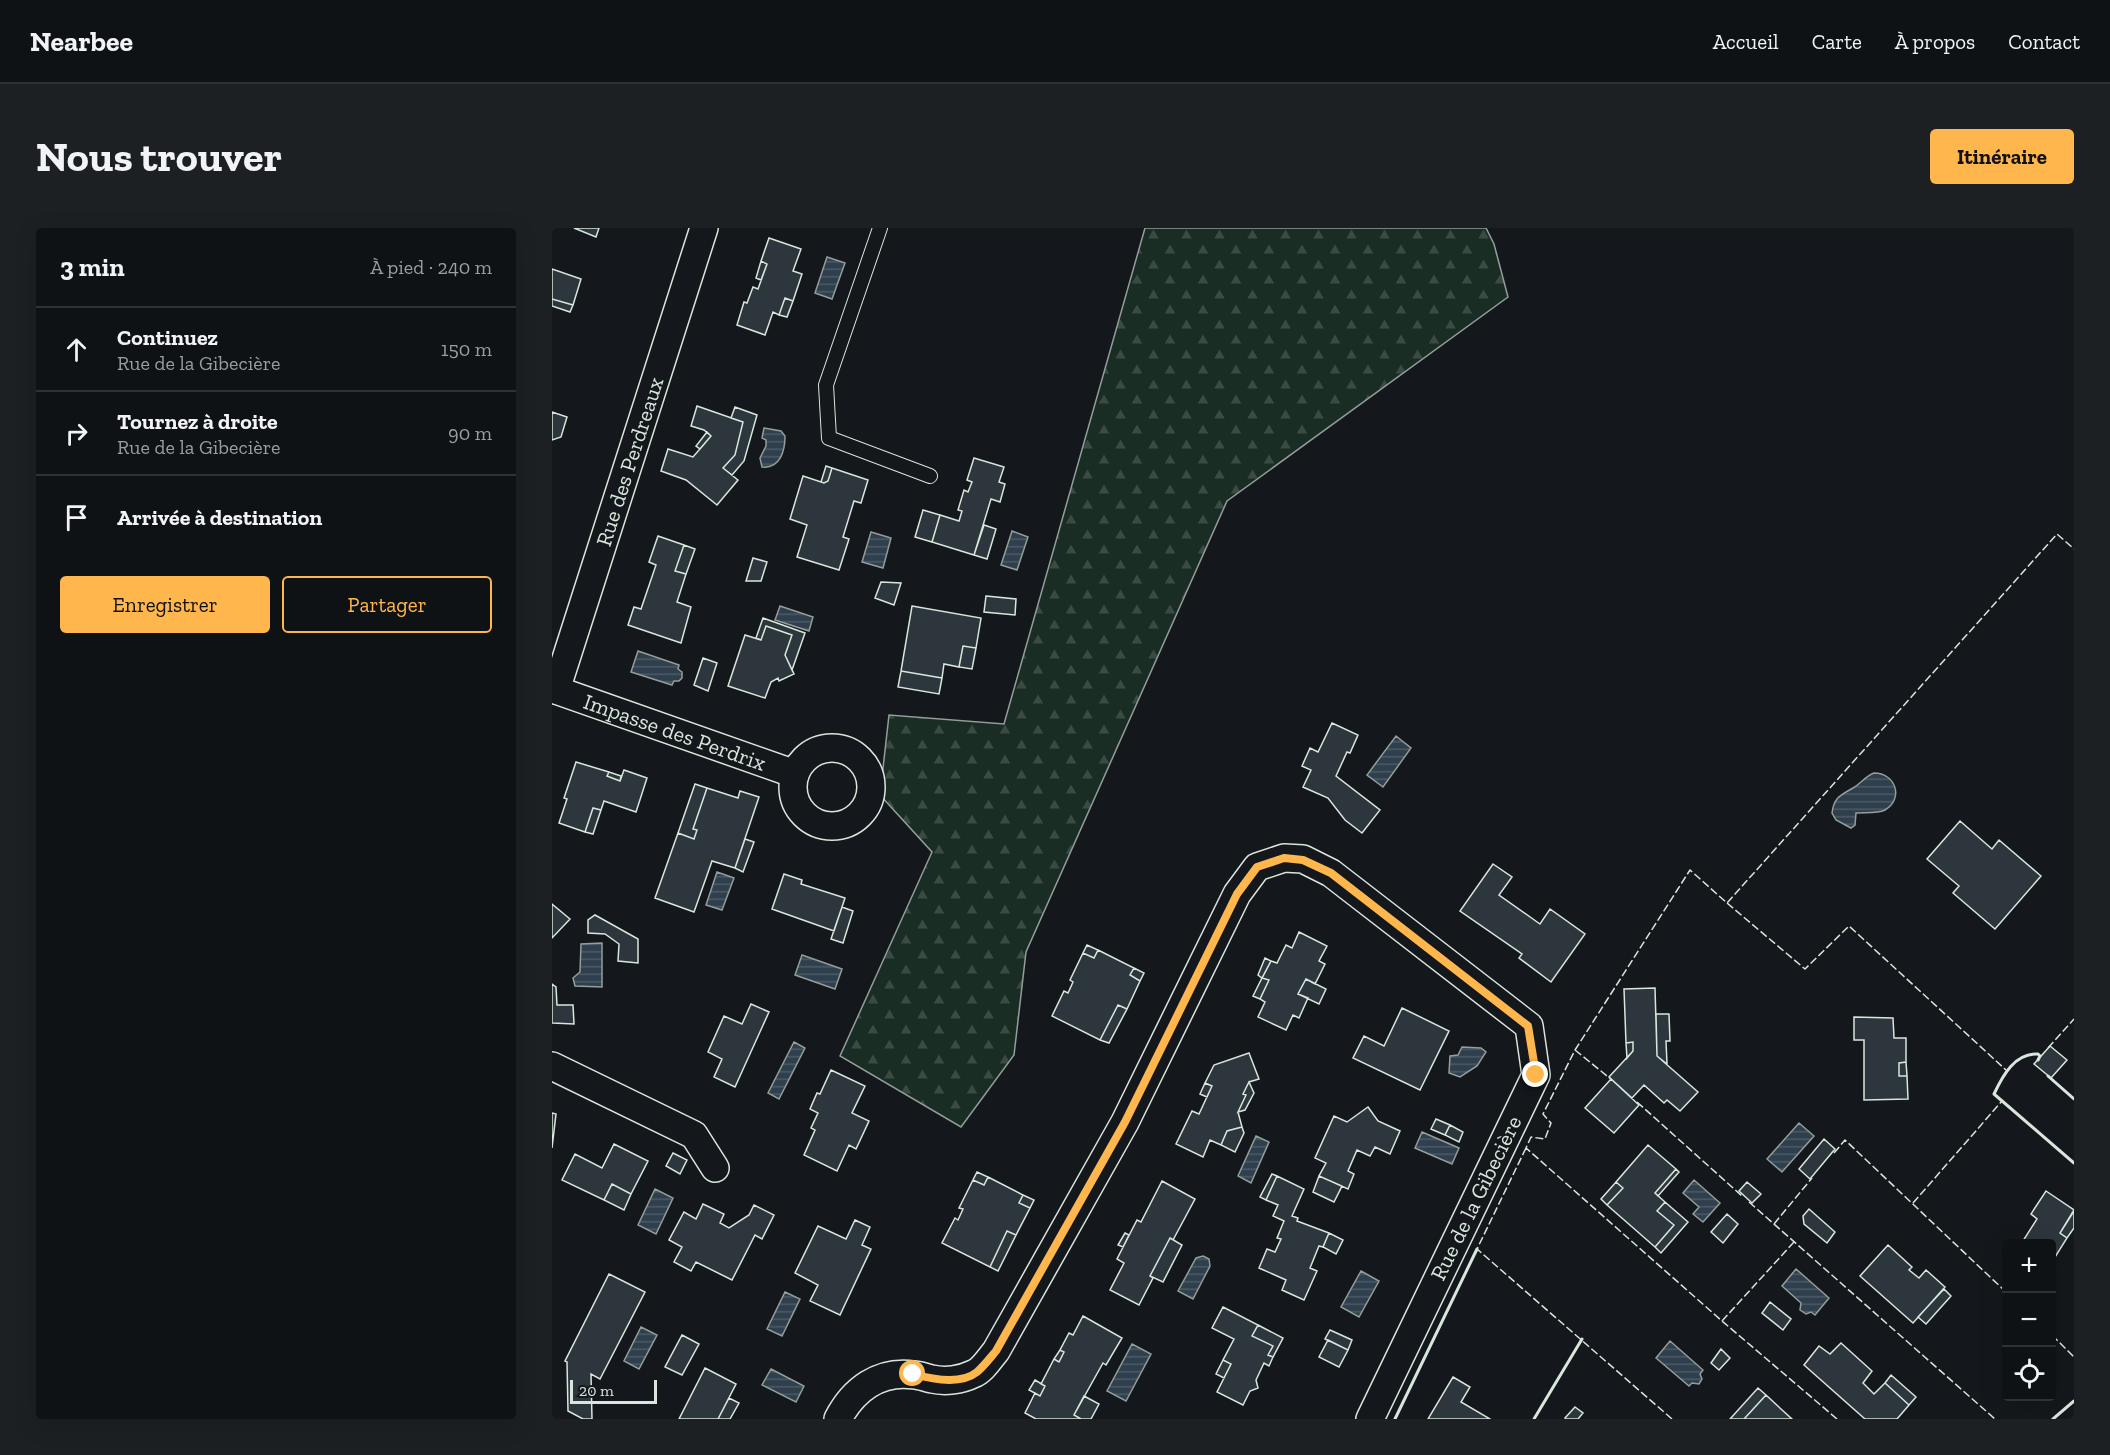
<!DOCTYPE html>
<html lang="fr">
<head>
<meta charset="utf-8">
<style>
	body { margin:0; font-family:"Zilla Slab",serif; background:#1d2022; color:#f1f3f6 }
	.controls { position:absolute; right:18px; bottom:18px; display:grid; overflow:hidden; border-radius:6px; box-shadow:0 6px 24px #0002 }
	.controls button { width:54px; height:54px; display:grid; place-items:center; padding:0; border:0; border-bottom:2px solid #2f3234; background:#0f1215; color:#f1f3f6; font:30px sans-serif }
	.scale { position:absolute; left:18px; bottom:15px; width:87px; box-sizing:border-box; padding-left:6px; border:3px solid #d8e6dc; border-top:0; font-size:16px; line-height:21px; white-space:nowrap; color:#d8e6dc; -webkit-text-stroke:4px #14181c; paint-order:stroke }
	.stop { position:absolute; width:18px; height:18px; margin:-14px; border:4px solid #ffb74d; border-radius:50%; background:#fff }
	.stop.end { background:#ffb74d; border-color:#fff; box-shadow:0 2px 6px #0008 }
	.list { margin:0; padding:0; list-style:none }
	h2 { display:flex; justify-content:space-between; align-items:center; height:78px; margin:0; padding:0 24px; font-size:26px }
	h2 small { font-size:20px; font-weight:400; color:#9b9ea0 }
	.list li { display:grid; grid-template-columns:39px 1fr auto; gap:18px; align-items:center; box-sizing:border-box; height:84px; padding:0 24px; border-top:2px solid #2f3234 }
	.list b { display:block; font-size:22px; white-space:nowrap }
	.list p { margin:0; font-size:20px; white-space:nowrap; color:#9b9ea0 }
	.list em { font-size:20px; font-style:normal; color:#9b9ea0 }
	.actions { display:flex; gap:12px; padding:18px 24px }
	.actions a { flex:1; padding:14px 0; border:2px solid #ffb74d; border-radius:6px; text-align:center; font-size:21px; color:#ffb74d }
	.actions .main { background:#ffb74d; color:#111 }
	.icon { flex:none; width:33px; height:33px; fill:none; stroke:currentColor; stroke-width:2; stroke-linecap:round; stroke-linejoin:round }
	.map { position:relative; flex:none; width:1522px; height:1191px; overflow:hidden; border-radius:6px }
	header { display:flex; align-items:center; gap:36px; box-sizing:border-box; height:84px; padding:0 30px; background:#0f1215; border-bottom:2px solid #2f3234 }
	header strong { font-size:28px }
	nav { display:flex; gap:33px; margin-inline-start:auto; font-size:21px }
	.intro { display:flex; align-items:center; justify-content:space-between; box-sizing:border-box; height:144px; padding:0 36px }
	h1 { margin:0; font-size:42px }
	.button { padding:15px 27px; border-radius:6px; background:#ffb74d; color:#111; font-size:21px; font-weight:700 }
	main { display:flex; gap:36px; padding:0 36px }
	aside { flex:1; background:#0f1215; border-radius:6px; box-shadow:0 6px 24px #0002 }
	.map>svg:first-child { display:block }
	.forest { fill:url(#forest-firs); stroke:#939e99; stroke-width:1.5 }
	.water { fill:url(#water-rules); stroke:#939e99; stroke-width:1.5 }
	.building { fill:#2c363c; stroke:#d8e6dc; stroke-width:1.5 }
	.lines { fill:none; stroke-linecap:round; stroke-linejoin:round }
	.service-casing { stroke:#d8e6dc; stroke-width:16 }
	.minor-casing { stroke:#d8e6dc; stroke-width:30 }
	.service { stroke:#14181c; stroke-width:14 }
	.minor { stroke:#14181c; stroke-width:27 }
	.fence { stroke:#d8e6dc; stroke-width:1.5; stroke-dasharray:8 3; stroke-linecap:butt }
	.wall { stroke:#d8e6dc; stroke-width:3 }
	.route { stroke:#ffb74d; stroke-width:8 }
	.labels { text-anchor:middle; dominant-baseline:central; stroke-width:4.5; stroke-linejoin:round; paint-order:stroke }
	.street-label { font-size:22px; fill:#d8e6dc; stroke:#14181c }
</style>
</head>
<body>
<header>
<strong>Nearbee</strong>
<nav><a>Accueil</a><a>Carte</a><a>À propos</a><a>Contact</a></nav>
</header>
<div class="intro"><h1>Nous trouver</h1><a class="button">Itinéraire</a></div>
<main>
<aside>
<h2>3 min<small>À pied · 240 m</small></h2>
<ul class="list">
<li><svg class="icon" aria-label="ahead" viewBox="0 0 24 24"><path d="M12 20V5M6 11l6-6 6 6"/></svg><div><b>Continuez</b><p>Rue de la Gibecière</p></div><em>150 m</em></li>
<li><svg class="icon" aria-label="right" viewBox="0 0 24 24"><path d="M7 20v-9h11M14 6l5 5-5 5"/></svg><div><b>Tournez à droite</b><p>Rue de la Gibecière</p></div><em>90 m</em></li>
<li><svg class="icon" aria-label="arrive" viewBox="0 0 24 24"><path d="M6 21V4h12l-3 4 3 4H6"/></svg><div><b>Arrivée à destination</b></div></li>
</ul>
<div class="actions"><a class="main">Enregistrer</a><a>Partager</a></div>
</aside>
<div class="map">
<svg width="1522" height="1191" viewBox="0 0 1522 1191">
	<defs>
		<pattern id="forest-firs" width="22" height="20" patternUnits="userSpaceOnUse" patternTransform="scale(1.5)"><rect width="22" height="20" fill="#1a2d24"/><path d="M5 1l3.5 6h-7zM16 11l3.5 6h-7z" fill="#3b4b43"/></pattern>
		<pattern id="water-rules" width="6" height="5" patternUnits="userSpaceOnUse" patternTransform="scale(1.5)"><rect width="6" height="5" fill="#2f3f4d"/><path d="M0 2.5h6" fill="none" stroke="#4c5b66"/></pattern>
	</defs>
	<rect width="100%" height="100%" fill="#14181c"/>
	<path class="forest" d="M593 0H934L942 16 956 69 675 273 474 724 462 827 409 899 288 828 380 624 328 567 337 487 452 496Z"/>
	<path class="water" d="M275 29 293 35 280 71 263 65Z
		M212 200 229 203 233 208C233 223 228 241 210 239L208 230 214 218V212L210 210Z
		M460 303 476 309 465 342 449 337Z
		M319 304 339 310 331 340 310 334Z
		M228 378 261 389 257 403 223 392Z
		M86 423 127 437 126 441 130 444V450L127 453H122L120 457 79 444Z
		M844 508 859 520 831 559 815 547Z
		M1322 545C1344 545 1352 571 1333 582 1325 586 1312 584 1304 585L1303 597 1299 600 1284 592 1280 585C1282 569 1289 567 1301 560 1310 555 1312 549 1322 545Z
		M165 644 182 650 170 682 154 677Z
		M50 715V759L23 758 21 750 28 744 29 716Z
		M250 727 290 741 283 761 243 747Z
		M242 814 253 820 227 871 216 865Z
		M910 819 929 820 934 824 925 838 908 849 897 845 898 828 906 827Z
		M1247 895 1262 908 1230 944 1215 931Z
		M870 904 907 920 900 936 863 920Z
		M704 908 717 914 699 955 686 948Z
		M1142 952 1168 975 1151 994 1141 986 1147 979 1131 965Z
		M103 961 121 970 104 1006 86 997Z
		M651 1028 657 1031 658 1038 641 1071 626 1063 644 1030Z
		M1244 1041 1277 1070 1263 1087 1259 1084 1254 1086 1248 1082 1249 1075 1230 1058Z
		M809 1043 827 1053 807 1089 789 1079Z
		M233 1064 248 1071 230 1108 215 1101Z
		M89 1099 105 1107 87 1141 72 1133Z
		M1118 1113 1151 1142 1148 1146 1150 1151 1147 1156 1140 1155 1137 1158 1104 1130Z
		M580 1116 599 1126 574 1173 555 1163Z
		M219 1141 252 1158 244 1174 210 1157Z"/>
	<path class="building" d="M22 0H47L44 9Z
		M217 10 249 21 241 43 250 46 241 73 233 70 227 87 221 84 213 107 185 97 192 74 195 75 201 59 206 61 215 36 209 33Z
		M209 33 215 36 209 52 204 50Z
		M0 41 29 51 21 77 0 71Z
		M233 70 241 73 235 89 227 87Z
		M0 71 21 77 18 84 0 78Z
		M145 178 191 194 183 227 171 240 186 252 165 277 134 252 109 243 116 221 141 229 159 208 152 202 139 198Z
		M183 179 205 187 192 233 180 247 171 240 183 227 191 194 179 190Z
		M0 184 15 189 9 209 0 212Z
		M155 204 159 208 148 221 144 218Z
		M422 230 452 239 447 254 453 256 448 274 439 271 422 327 380 314 388 287 407 293 410 283 406 282 412 262 416 264 420 254 415 252Z
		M274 238 280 240 276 253 272 255 269 254Z
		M280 240 316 252 309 275 302 273 291 309 297 311 287 342 245 329 255 297 238 291 251 248 272 255 276 253Z
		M371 282 388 287 380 314 363 309Z
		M432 297 444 301 435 331 422 327Z
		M106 308 132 317 123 343 134 346 125 374 139 379 129 415 76 397 82 379 89 381 104 337 97 334Z
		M132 317 143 321 134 346 123 343Z
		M201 330 215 334 209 353H194Z
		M329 354 349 355 342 377 323 370Z
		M434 368 464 371 463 387 432 384Z
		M360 378 429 390 424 420 411 418 407 439 392 436 390 450 349 443Z
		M211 390 253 405 240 442 233 427 240 407 214 398 209 412 204 410Z
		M214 398 240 407 233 427 242 446 227 453 226 450 219 454 213 470 176 458 193 407 209 412Z
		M411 418 424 420 420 441 407 439Z
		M151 430 165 435 156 463 142 457Z
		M349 443 390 450 387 466 346 459Z
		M780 495 806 507 798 525 795 524 784 548 828 582 810 605 793 592 776 570 751 559 759 542 750 538 758 520 766 524Z
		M24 534 57 544 55 548 68 553 72 542 95 550 84 584 52 573 49 582 41 580 33 604 7 595 15 571 12 570Z
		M57 544 69 548 68 553 55 548Z
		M143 556 155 560 141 601 145 602 142 611 126 605Z
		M155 560 186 570 188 563 207 569 183 640 160 633 142 684 103 670 126 605 142 611 145 602 141 601Z
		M41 580 49 582 41 606 33 604Z
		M1408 593 1440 621 1447 612 1489 648 1443 701 1401 665 1407 658 1375 631Z
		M193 611 202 614 191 644 183 640Z
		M941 636 960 649 947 667 988 696 998 681 1033 706 999 754 967 730 970 726 908 683Z
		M232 646 250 652 249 656 293 670 282 703 220 681Z
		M0 676 18 691 0 710Z
		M290 679 301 683 291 715 279 711Z
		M43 687 86 711V735L66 733 67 716 53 706 36 705V692Z
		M747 704 775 718 767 733 773 736 763 756 754 751 746 766 756 770 747 790 741 787 734 802 706 789 713 774 708 771 717 752 710 750 719 733 725 735 734 717 740 720Z
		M535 717 546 722 542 730 531 725Z
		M546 722 582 740 578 747 588 753 575 781 566 777 548 812 500 788 512 763 516 765 521 754 518 752 531 725 542 730Z
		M713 730 719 733 710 750 706 747Z
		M582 740 592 745 588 753 578 747Z
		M710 750 717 752 708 771 701 768Z
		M754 751 774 761 767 776 746 766Z
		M0 756 4 759 5 777H21L22 796 0 795Z
		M1103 760 1105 828 1146 864 1128 883 1115 872 1112 875 1092 857 1080 870 1057 849 1081 823V814L1074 815 1072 761Z
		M199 776 217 784 183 859 162 849 170 831 156 824 172 788 190 796Z
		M566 777 575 781 557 815 548 812Z
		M850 780 897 803 868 862 801 830 812 808 832 818Z
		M1104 786H1117L1118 813H1114L1115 836 1105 828Z
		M1302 789 1341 790 1342 810H1354V834L1347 835V848H1355L1356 871 1312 872V812H1302Z
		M1081 814V823L1075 830 1074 815Z
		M1498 818 1515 832 1499 850 1482 836Z
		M697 825 707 851 697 854 691 866 694 867 686 884 690 899 675 903 669 917 658 912 651 929 624 916 640 883 647 886 660 858 653 855 662 837Z
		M1354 834 1355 848H1347V835Z
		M279 842 313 858 300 885 317 893 304 921 297 917 285 943 252 927 263 902 259 900 266 885 258 881 265 865 268 866Z
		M1059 851 1087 877 1062 905 1033 880Z
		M697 854 702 865 693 882 686 884 694 867 691 866Z
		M653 855 660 858 655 869 648 866Z
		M816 879 826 893 848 903 838 926 823 919 818 928 805 922 796 943 802 946 796 961 767 948 774 935 763 930 782 888 795 894Z
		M0 885 4 886 0 920Z
		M884 891 898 897 893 907 879 901Z
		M898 897 911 904 907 914 893 907Z
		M690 899 692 905 683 924 669 917 675 903Z
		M1272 911 1283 921 1258 951 1247 941Z
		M62 916 96 933 79 966 60 956 52 972 10 952 23 926 50 940Z
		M1096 917 1124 941 1103 965 1113 974 1105 983 1122 997 1103 1019 1055 977 1071 960 1064 954Z
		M121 925 135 932 128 946 114 938Z
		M1124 941 1127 944 1106 968 1103 965Z
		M425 944 436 949 432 957 421 952Z
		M720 946 725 948 714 972 708 969Z
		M725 948 752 961 740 988 746 990 745 993 777 1005 771 1019 767 1018 758 1040 765 1043 752 1072 730 1062 734 1052 707 1040 715 1021 723 1024 729 1011 725 1010 732 993 721 988 726 977 714 972Z
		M767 948 790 958 782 974 761 964Z
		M436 949 471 967 467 975 478 980 464 1007 455 1003 438 1039 390 1015 403 990 406 992 411 981 407 980 421 952 432 957Z
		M610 953 643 971 621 1012 618 1010 598 1048 601 1050 587 1077 558 1062 572 1035 565 1031 585 992 589 994Z
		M1064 954 1071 960 1055 977 1049 971Z
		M1195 954 1209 966 1200 975 1187 963Z
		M60 956 79 966 72 982 52 972Z
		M1494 963 1522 982 1508 1005 1515 1010 1500 1034V1016H1469L1485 991 1479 986Z
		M471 967 482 972 478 980 467 975Z
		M1113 974 1136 994 1109 1025 1103 1019 1122 997 1105 983Z
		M151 976 172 986 168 995 177 1000 197 987 202 977 222 987 210 1011 203 1007 180 1052 144 1034 139 1043 122 1034 130 1019 117 1012 132 984 144 991Z
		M1257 981 1283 1004 1275 1015 1252 996 1251 988Z
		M1522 983V1000L1515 1010 1508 1005Z
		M1175 986 1186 996 1171 1015 1159 1004Z
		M303 992 318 999 310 1017 319 1021 288 1087 258 1073 266 1057 243 1045 266 998 294 1011Z
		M455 1003 464 1007 446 1043 438 1039Z
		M573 1005 577 1007 571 1019 566 1017Z
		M777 1005 791 1012 784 1026 771 1019Z
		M618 1010 630 1017 611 1054 598 1048Z
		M1336 1017 1360 1039 1357 1042 1367 1050 1374 1042 1393 1059 1361 1095 1308 1048Z
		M57 1046 93 1064 48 1151 39 1146 40 1191H31L16 1183 15 1134 13 1133Z
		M1392 1061 1399 1068 1374 1096 1366 1089Z
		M1218 1074 1239 1091 1231 1102 1210 1085Z
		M671 1079 706 1097 700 1108 721 1118 716 1127 721 1129 717 1138 712 1135 704 1152 706 1160 698 1163 691 1177 665 1164 679 1136 671 1132 682 1111 660 1100Z
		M531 1088 570 1110 554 1137 551 1135 522 1187 529 1191H484L473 1185 483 1165 488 1168 493 1158 489 1156 502 1131 507 1134 512 1124 508 1122 517 1105 521 1107Z
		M706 1097 731 1110 721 1129 716 1127 721 1118 700 1108Z
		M778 1102 800 1112 796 1122 773 1111Z
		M130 1107 147 1116 130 1147 113 1139Z
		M776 1112 796 1122 787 1139 767 1129Z
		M1289 1115 1320 1143 1311 1155 1322 1166 1333 1155 1357 1177 1345 1191H1313L1252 1137 1267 1118 1278 1126Z
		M1169 1121 1178 1130 1167 1142 1159 1135Z
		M508 1122 512 1124 507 1134 502 1131Z
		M671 1132 679 1136 672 1150 664 1146Z
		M153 1140 184 1156 166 1191H127Z
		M1339 1147 1364 1169 1357 1177 1333 1155Z
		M901 1149 918 1159 909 1174 938 1191H876Z
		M483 1152 493 1158 488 1168 477 1162Z
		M1206 1160 1214 1167 1192 1191H1178Z
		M1214 1167 1229 1181 1240 1191H1192Z
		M532 1168 547 1176 539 1191H529L522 1187Z
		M177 1170 187 1175 178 1191H166Z
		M1023 1179 1031 1185 1026 1191H1014L1013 1190Z"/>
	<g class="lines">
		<g class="service-casing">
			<path id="service" d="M328 0 274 157 277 210 378 248"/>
		</g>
		<g class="minor-casing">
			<g id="minor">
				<path id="s1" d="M0 461 4 462 152 0"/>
				<path id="s2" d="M4 462 243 546"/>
				<circle cx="280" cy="559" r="39"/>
				<path d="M0 838 142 907 163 940"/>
				<path d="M286 1191C301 1162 327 1142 362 1147 368 1147 374 1150 380 1151 393 1154 409 1152 421 1146 430 1143 438 1130 444 1123L573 894 685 666 705 639 732 630 751 631 779 645 977 798 984 847 818 1191"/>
			</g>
		</g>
		<use href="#service" class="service"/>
		<use href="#minor" class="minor"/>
		<path class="fence" d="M1175 675 1253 741 1297 698 1454 842
			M1496 820 1522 791
			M1023 822 1060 852
			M1085 874 1190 968
			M974 920 925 1021 1120 1191
			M1282 925 1293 912 1454 1064
			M1197 974 1443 1191
			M1361 975 1450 873
			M1222 996 1260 950
			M1170 1093 1242 1014
			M1500 1107 1522 1129
			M1285 1191 1170 1093 974 920 979 909 993 911 999 895 991 886 1023 822 1138 642 1175 675 1505 306 1522 321"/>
		<path class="wall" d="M1486 832 1488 828 1486 826C1463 825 1451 847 1442 866L1522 935
			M1496 848 1522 871
			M843 1191 925 1021
			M982 1191 1030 1111
			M1501 1191 1522 1173"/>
	</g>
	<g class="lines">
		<path class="route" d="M361 1146C379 1151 409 1157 425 1144 432 1138 438 1130 444 1123L573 894 685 666 705 639 732 630 751 632 779 645 976 798 984 847"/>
	</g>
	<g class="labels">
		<g class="street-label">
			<text stroke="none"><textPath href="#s1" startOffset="244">Rue des Perdreaux</textPath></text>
			<text stroke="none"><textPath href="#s2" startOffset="126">Impasse des Perdrix</textPath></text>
			<text transform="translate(924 970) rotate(-64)">Rue de la Gibecière</text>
		</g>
	</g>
</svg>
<div class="controls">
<button>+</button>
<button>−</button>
<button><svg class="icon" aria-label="locate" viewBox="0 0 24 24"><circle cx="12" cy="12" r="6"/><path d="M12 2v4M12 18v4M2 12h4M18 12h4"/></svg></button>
</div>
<div class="scale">20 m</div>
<div class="stop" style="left:361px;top:1146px"></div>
<div class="stop end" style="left:984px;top:847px"></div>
</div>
</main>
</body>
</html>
